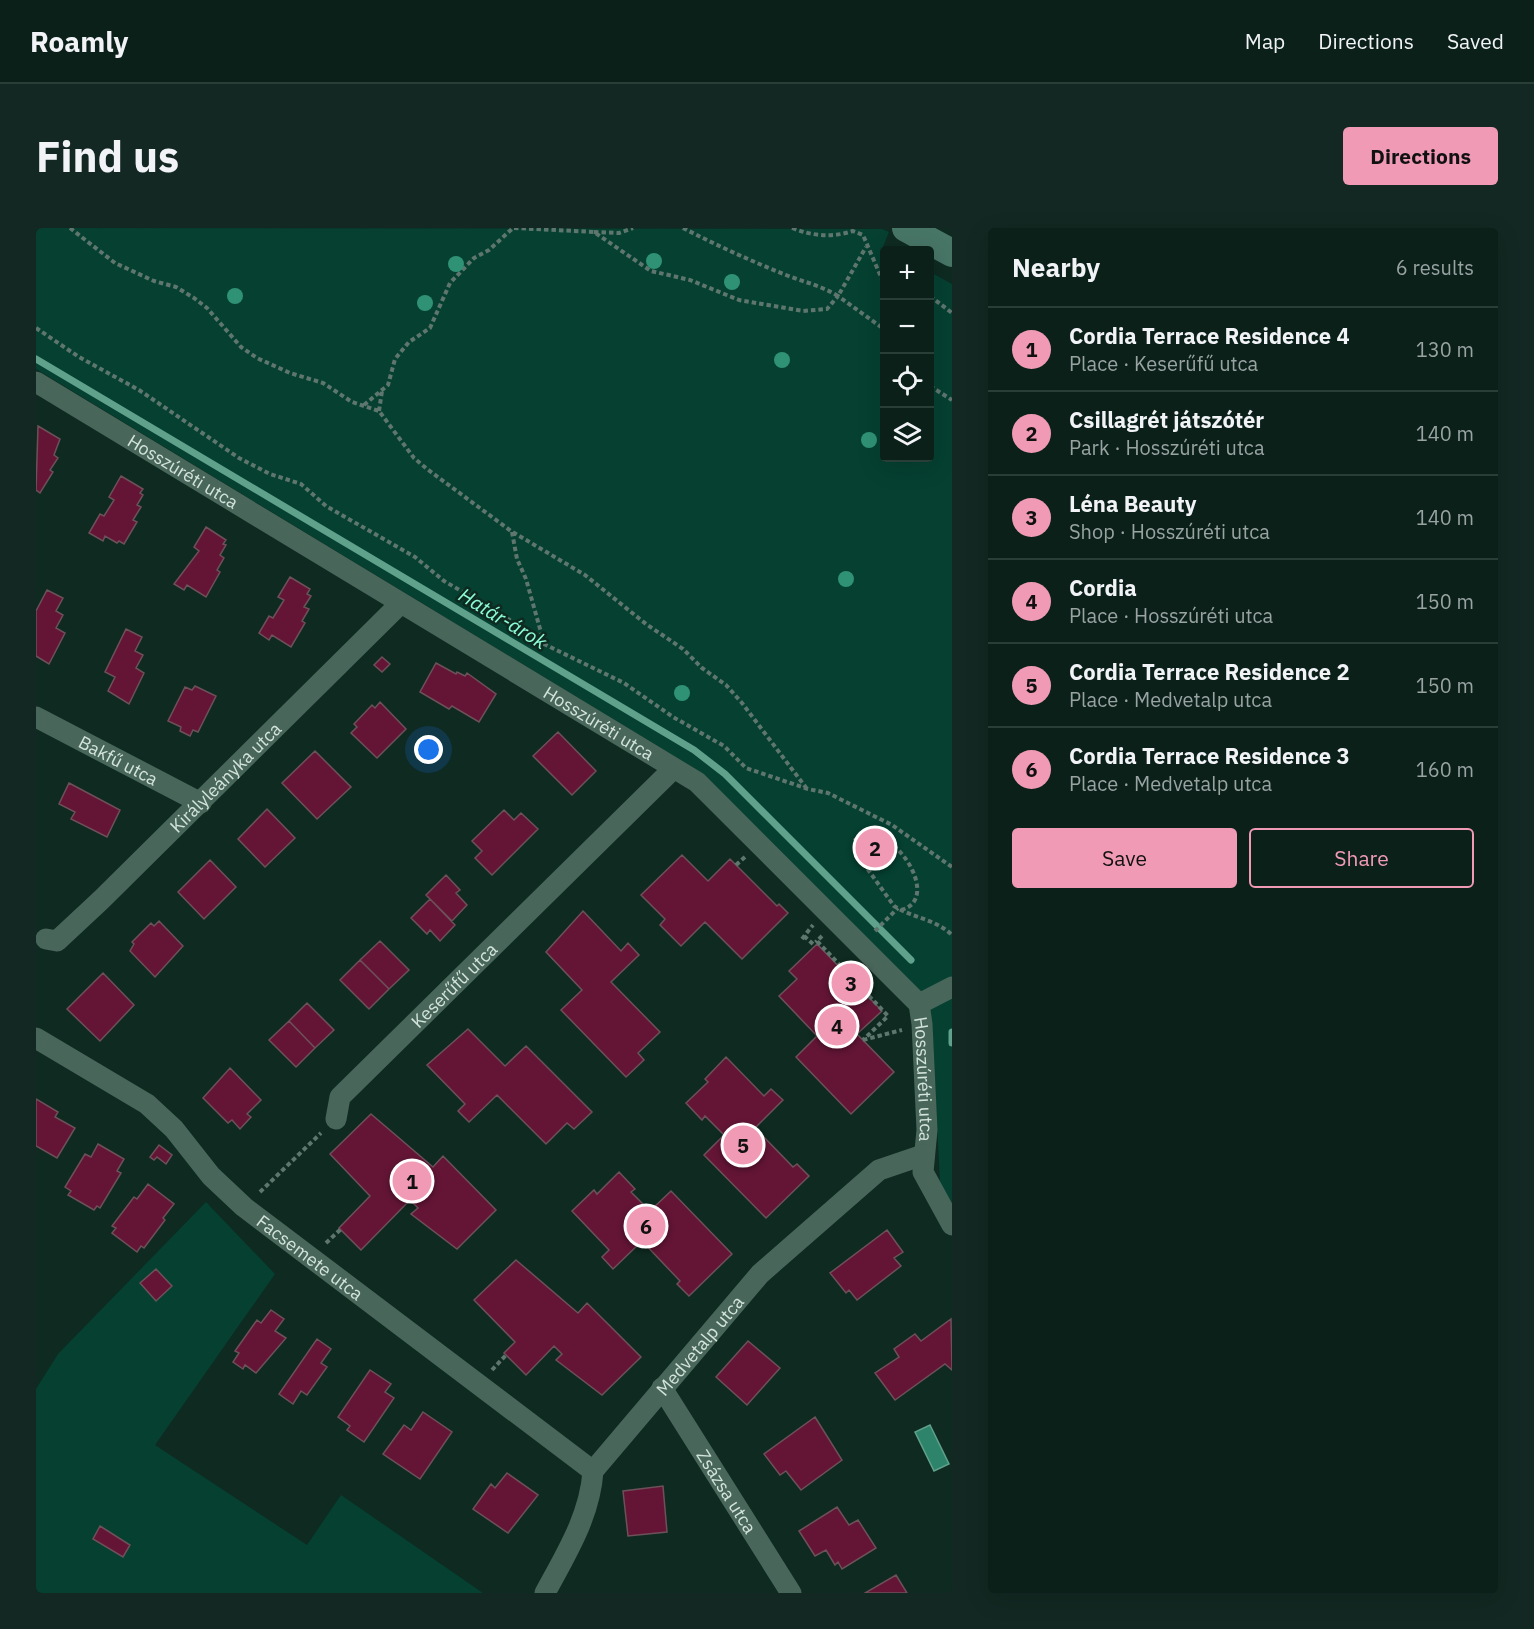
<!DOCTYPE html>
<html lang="en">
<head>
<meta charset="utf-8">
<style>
	body { margin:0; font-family:"IBM Plex Sans",sans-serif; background:#132822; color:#f1f3f6 }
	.controls { position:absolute; right:18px; top:18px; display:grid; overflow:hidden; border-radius:6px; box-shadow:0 6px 24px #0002 }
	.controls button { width:54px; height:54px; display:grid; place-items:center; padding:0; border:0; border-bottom:2px solid #2a3e38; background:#0a2019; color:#f1f3f6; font:30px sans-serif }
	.you { position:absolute; left:393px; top:522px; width:21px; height:21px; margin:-15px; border:4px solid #fff; border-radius:50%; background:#1a73e8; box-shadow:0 0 0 9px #1a73e833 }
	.badge { display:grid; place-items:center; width:39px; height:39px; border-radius:50%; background:#f09ab5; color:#111; font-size:20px; font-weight:700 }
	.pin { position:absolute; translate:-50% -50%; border:3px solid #fff; box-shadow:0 2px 6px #0006 }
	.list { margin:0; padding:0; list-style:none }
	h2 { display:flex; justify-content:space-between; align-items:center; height:78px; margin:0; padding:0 24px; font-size:26px }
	h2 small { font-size:20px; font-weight:400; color:#99a3a2 }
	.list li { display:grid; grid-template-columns:39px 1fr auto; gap:18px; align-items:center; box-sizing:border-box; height:84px; padding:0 24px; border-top:2px solid #2a3e38 }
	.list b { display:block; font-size:22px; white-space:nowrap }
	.list p { margin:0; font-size:20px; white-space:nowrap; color:#99a3a2 }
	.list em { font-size:20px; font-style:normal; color:#99a3a2 }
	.actions { display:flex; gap:12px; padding:18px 24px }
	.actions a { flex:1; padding:14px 0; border:2px solid #f09ab5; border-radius:6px; text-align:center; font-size:21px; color:#f09ab5 }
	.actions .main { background:#f09ab5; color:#111 }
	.icon { flex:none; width:33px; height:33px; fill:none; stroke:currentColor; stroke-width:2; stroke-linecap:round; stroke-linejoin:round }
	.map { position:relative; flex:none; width:916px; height:1365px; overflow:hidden; border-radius:6px }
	header { display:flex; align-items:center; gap:36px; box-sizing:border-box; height:84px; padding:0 30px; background:#0a2019; border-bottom:2px solid #2a3e38 }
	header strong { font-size:28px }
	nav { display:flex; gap:33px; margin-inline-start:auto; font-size:21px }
	.intro { display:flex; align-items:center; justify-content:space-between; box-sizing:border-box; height:144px; padding:0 36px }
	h1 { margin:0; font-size:42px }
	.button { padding:15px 27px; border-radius:6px; background:#f09ab5; color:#111; font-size:21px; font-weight:700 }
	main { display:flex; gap:36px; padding:0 36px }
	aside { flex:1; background:#0a2019; border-radius:6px; box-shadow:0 6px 24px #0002 }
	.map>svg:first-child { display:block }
	.green { fill:#054031 }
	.water { fill:#2e846a; stroke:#60a18c; stroke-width:1.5 }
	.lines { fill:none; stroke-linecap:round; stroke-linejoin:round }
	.stream { stroke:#60a18c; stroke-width:7 }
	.building { fill:#641536; stroke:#6d5159; stroke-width:1.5 }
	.path { stroke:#5e766e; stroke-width:4; stroke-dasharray:4.5 3; stroke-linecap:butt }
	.street { stroke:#49665b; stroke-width:21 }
	.secondary { stroke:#477566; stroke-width:28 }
	.tree { fill:#309275 }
	.labels { text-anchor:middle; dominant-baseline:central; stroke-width:5; stroke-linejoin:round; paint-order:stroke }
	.street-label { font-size:18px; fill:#d3e4dd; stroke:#0e2a21 }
	.water-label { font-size:20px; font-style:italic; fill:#8dfcd6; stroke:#0e2a21 }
</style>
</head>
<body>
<header>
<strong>Roamly</strong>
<nav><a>Map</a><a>Directions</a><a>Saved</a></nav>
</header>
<div class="intro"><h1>Find us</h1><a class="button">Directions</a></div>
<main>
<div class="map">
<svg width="916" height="1365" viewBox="0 0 916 1365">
	<rect width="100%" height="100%" fill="#0e2a21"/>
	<path class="green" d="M0 0 846 1 853 4 847 19 854 22H848V230H894V44L916 56V980L904 955 896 795 666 545 0 141Z
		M170 974 239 1046 119 1217 271 1317 305 1267 447 1365H0V1161L22 1126Z"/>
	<path class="water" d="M894 1197 913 1236 898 1243 879 1204Z"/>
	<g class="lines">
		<path class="stream" d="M0 131 658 522 689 546 875 732
			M916 804V815"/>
	</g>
	<path class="building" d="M2 198 24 211 18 227 22 230 14 242 17 244 4 265 0 262Z
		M85 248 107 261 104 265 107 267 101 277 105 279 97 292 101 294 88 316 83 313 81 315 69 308 67 313 53 305 64 286 68 288 78 272 73 269Z
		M170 299 190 312 187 316 190 317 184 327 188 330 181 342 184 344 170 369 151 357 148 362 138 356 163 323 158 319Z
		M254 349 274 361 271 366 275 368 268 379 273 381 266 393 269 395 255 419 236 407 233 412 223 405 233 388 237 390 248 372 242 369Z
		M11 362 27 370 20 383 27 387 20 400 29 405 13 436 0 428V383Z
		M90 401 106 409 99 423 107 427 100 440 108 445 93 476 72 463 79 449 69 444Z
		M346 429 354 436 346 444 338 437Z
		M400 435 420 446 421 444 429 448 431 445 460 466 443 494 416 478 413 481 384 464Z
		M159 458 180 468 162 504 157 502 154 508 144 503 145 499 132 493 149 459 156 462Z
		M344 474 370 501 341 530 315 505 321 499 318 496 336 477 339 480Z
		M522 504 560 543 536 567 497 528Z
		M279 523 315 559 281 591 246 555Z
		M33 555 84 582 71 609 35 591 39 584 23 576Z
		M231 581 259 610 229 639 202 611Z
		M468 582 478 592 485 585 502 601 456 647 439 630 446 623 436 613Z
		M646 627 672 653 694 631 741 678 743 676 752 685 706 731 669 694 645 718 624 697 629 691 605 667Z
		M174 632 200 659 168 691 142 664Z
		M410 647 424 662 420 665 431 677 416 693 390 667Z
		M394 671 419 697 404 713 394 702 391 706 375 690Z
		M547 683 585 723 592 715 603 727 575 754 624 804 602 825 608 832 590 849 525 782 546 762 510 724Z
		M123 693 147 718 119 749 94 723 98 716 96 714 115 695 118 698Z
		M344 713 373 742 353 761 324 732Z
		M781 716 846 783 821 806 858 844 815 886 760 829 781 808 743 768 761 751 753 743Z
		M324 732 353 761 333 781 304 752Z
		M67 745 98 777 64 813 31 781Z
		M271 775 298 802 279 820 253 793Z
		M253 793 279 820 260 839 233 812Z
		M432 801 469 838 490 818 556 884 538 901 531 895 510 916 461 867 433 894 422 883 429 876 391 837Z
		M690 829 728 868 735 861 747 872 719 900 757 939 761 936 773 948 730 990 668 927 688 907 669 888 666 892 650 875 672 854 669 851Z
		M194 840 225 872 211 886 215 889 204 901 196 892 192 895 167 870Z
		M0 871 22 884 19 889 39 900 21 930 0 918Z
		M335 886 397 939 407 928 460 982 421 1021 375 986 382 980 374 972 325 1022 303 1000 334 968 294 926Z
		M62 916 88 931 81 943 85 945 64 980 61 978 58 982 32 967 35 963 29 959 49 926 55 929Z
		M123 917 136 927 130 936 121 929 118 932 114 929Z
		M583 944 599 961 595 964 614 983 635 963 696 1026 653 1068 641 1056 644 1053 606 1013 577 1041 566 1029 573 1022 536 983 558 962 561 966Z
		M112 956 138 976 127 990 129 992 108 1020 105 1018 101 1024 76 1005 80 1000 76 998 98 969 101 971Z
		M851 1002 867 1024 858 1030 865 1038 821 1072 813 1062 810 1065 794 1045Z
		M480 1032 542 1085 551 1075 605 1129 566 1167 520 1132 526 1126 518 1118 490 1147 468 1125 479 1114 438 1072Z
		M120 1041 136 1058 120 1073 104 1055Z
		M235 1082 248 1091 239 1103 250 1110 220 1145 209 1137 207 1141 197 1134 203 1125 199 1123 221 1092 225 1095Z
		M915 1091 916 1142 909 1136 859 1172 839 1145 863 1129 858 1121 879 1106 885 1113Z
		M281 1111 295 1121 285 1135 291 1139 271 1167 265 1163 257 1176 243 1166Z
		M712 1113 744 1140 711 1177 680 1149Z
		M334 1142 355 1156 349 1164 358 1170 328 1214 311 1202 314 1198 302 1189Z
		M387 1184 416 1204 384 1251 347 1226 368 1197 375 1202Z
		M779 1189 806 1232 765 1262 750 1243 744 1247 728 1226Z
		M471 1245 502 1267 472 1305 437 1281 455 1256 459 1260Z
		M627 1258 631 1304 592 1308 587 1263Z
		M801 1279 813 1297 822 1292 840 1320 806 1341 802 1334 799 1337 790 1322 779 1328 763 1303Z
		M64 1298 94 1317 87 1329 57 1311Z
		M860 1347 871 1365H829Z"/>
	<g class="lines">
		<path class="path" d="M34 0 79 35 118 53 140 59 158 70 171 80 205 119 221 130 254 145 287 155 316 174 343 183 378 230 391 241 475 303 549 347 610 396 647 421 666 440 690 457 706 475 771 561
			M478 0 558 4 615 43 654 52 703 72 767 83 791 81 802 68 848 101
			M647 0C680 17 715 33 750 47 768 54 786 58 802 68L830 19
			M756 0C777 8 795 10 817 3L827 7 848 56
			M558 4 583 5 597 0
			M894 68 916 85
			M0 100 43 129 103 162 203 230 234 246 265 256 290 278 379 329 408 353 465 386 508 416 588 455 637 489 688 518 710 540 772 561 792 565 856 597 916 639
			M894 158 916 172
			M328 177 352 157 359 131 373 114 394 100 414 55 438 30 453 22 477 0
			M343 183 346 163
			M476 304 481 331 490 351 508 415
			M700 637 709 629
			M865 682C905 672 863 602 827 605L819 612 818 622 858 678C876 690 900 691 916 707
			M839 703 862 680
			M768 708 777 716 781 713
			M786 708 781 713 852 788 827 812
			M766 711 777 697
			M827 812 866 802
			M224 964 285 905
			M290 1015 305 1001
			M456 1142 470 1127"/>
		<g class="street">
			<path id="s1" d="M0 154 661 554 883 776 886 796 891 902 887 944 916 997"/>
			<path id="s2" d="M0 489 165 575"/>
			<path id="s3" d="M10 711 21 713 65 672 364 376"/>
			<path d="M883 776 916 759"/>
			<path id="s4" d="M0 810 111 876 138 901 175 948 208 979 557 1243"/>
			<path id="s5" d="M300 891 304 869 637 541"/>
			<path id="s6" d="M626 1160 755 1365"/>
			<path id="s7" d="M509 1365C530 1326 554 1288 557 1243L724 1046 843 942 887 927"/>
		</g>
		<path class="secondary" d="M870 0 916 25"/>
	</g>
	<g class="tree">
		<circle cx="618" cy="33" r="8"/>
		<circle cx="420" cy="36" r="8"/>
		<circle cx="696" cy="54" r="8"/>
		<circle cx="199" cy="68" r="8"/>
		<circle cx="389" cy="75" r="8"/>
		<circle cx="746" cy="132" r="8"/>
		<circle cx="833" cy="212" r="8"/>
		<circle cx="810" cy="351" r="8"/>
		<circle cx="646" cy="465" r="8"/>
	</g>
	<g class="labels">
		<g class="street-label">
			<text stroke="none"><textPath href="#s1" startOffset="172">Hosszúréti utca</textPath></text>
			<text stroke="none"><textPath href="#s1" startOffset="658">Hosszúréti utca</textPath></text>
			<text stroke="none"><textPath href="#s2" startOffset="93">Bakfű utca</textPath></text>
			<text stroke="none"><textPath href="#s3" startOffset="246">Királyleányka utca</textPath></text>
			<text stroke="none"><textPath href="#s5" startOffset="182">Keserűfű utca</textPath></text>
			<text stroke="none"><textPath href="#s1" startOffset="1162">Hosszúréti utca</textPath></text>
			<text stroke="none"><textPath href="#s4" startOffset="354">Facsemete utca</textPath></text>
			<text stroke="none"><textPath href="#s7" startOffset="297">Medvetalp utca</textPath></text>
			<text stroke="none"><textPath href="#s6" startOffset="122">Zsázsa utca</textPath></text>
		</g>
		<g class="water-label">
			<text transform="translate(467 390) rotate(31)">Határ-árok</text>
		</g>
	</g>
</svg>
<div class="controls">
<button>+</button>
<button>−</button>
<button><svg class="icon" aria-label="locate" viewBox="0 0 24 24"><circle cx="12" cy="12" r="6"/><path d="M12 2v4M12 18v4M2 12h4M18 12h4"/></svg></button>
<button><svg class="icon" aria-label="layers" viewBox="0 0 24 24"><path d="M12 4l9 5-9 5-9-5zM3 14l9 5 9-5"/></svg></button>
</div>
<div class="you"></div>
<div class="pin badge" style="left:376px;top:953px">1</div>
<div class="pin badge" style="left:839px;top:620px">2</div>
<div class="pin badge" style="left:815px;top:755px">3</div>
<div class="pin badge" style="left:801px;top:798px">4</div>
<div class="pin badge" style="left:707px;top:917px">5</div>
<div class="pin badge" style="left:610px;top:998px">6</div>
</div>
<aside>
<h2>Nearby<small>6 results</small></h2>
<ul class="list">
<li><span class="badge">1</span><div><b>Cordia Terrace Residence 4</b><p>Place · Keserűfű utca</p></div><em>130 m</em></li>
<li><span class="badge">2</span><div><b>Csillagrét játszótér</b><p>Park · Hosszúréti utca</p></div><em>140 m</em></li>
<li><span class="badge">3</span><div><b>Léna Beauty</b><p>Shop · Hosszúréti utca</p></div><em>140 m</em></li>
<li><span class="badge">4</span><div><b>Cordia</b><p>Place · Hosszúréti utca</p></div><em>150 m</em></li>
<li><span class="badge">5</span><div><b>Cordia Terrace Residence 2</b><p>Place · Medvetalp utca</p></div><em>150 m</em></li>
<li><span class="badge">6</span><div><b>Cordia Terrace Residence 3</b><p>Place · Medvetalp utca</p></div><em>160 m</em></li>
</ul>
<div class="actions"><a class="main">Save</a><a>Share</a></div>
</aside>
</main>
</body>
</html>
